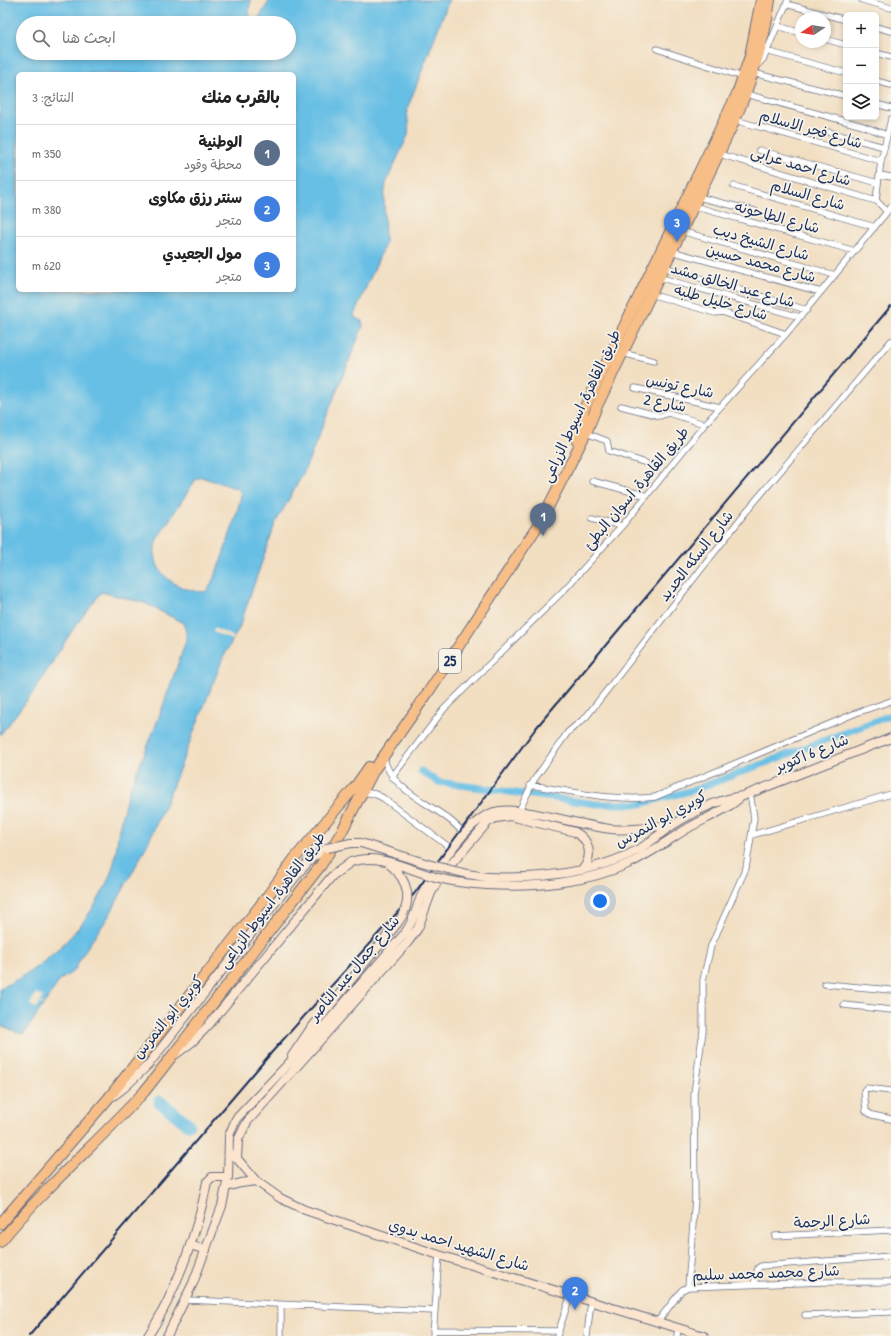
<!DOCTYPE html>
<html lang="ar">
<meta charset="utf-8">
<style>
body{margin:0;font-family:"Patrick Hand","Playpen Sans Arabic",sans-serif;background:#f6f6f6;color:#222;direction:rtl}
.controls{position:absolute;right:12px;top:12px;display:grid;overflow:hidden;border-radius:6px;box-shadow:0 2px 6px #0003}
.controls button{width:36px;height:36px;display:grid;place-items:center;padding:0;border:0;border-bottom:1px solid #e0e0e0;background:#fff;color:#222;font:20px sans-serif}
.compass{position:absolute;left:795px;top:12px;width:36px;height:36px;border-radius:50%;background:#fff;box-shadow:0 2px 6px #0003;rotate:258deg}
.you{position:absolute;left:600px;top:901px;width:14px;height:14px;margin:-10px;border:3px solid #fff;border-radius:50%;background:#1a73e8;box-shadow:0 0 0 6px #1a73e833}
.badge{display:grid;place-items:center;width:26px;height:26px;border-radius:50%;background:#b5179e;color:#fff;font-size:13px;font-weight:700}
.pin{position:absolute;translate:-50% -33px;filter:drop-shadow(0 1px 2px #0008)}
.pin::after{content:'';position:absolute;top:21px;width:14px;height:12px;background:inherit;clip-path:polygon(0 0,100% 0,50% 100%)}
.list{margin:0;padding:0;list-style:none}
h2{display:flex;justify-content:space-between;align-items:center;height:52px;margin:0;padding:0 16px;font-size:17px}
h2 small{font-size:13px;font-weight:400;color:#767676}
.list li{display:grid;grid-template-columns:26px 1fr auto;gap:12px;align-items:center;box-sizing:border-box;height:56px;padding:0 16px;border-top:1px solid #e0e0e0}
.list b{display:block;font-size:15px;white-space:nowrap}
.list p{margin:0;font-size:13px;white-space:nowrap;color:#767676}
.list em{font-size:13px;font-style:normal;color:#767676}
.icon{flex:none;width:22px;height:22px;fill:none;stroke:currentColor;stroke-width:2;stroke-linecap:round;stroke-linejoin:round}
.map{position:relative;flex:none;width:891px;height:1336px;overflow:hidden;direction:ltr}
.search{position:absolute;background:#fff;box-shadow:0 2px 6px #0003;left:16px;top:16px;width:280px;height:44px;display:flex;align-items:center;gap:10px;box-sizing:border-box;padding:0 14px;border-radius:22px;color:#767676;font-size:15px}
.panel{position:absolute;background:#fff;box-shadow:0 2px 6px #0003;left:16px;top:72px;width:280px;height:220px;border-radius:6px;direction:rtl}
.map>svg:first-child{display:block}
.water{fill:#68bfe5;stroke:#4277a2;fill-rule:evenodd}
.pier{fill:#f2dec1}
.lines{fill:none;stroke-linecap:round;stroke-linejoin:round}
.canal{stroke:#68bfe5;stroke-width:7}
.river{stroke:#68bfe5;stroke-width:13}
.street-casing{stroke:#666c81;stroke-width:7}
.secondary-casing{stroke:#666c81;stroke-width:10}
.highway-casing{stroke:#666c81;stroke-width:12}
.street{stroke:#fff;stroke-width:5.5}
.secondary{stroke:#fce5cf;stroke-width:8}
.highway{stroke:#f7be87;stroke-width:10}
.rail{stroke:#1b2f5e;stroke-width:2}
.secondary-bridge-casing{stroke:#666c81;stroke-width:10;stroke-linecap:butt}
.secondary-bridge{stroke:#fce5cf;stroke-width:8}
.labels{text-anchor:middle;stroke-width:3.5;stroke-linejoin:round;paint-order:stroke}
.shield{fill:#f7f3e8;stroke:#5d6a87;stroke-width:1}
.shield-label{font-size:14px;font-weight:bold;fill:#1b2f5e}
.street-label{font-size:15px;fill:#1b2f5e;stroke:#f7f3e8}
</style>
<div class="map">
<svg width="891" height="1336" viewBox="0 0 891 1336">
<rect width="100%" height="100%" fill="#f7f3e8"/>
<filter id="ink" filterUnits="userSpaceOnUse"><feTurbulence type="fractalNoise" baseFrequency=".025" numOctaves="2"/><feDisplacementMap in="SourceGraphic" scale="8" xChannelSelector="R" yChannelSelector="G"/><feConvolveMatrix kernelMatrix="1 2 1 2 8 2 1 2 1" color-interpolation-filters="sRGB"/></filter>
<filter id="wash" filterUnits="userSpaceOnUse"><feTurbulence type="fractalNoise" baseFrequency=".012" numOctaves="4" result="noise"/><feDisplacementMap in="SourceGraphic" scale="16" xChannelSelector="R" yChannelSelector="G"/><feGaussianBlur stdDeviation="0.9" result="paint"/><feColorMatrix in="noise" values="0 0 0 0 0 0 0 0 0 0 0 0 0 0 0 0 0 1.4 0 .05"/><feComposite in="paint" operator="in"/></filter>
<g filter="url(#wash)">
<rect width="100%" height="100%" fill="#f2dec1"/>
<path class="water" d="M 0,0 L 251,0 C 249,7 248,14 252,20 L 258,19 L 270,0 L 449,0 L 408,107 C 406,117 410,125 408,135 L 386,183 L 384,199 L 385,244 L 354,315 L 355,318 L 362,321 L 363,326 L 304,472 L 275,524 L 239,628 L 223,658 L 167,800 L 147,845 L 109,916 L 84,952 L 74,971 L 60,980 L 24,1034 L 19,1033 L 0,1025 L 0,988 C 50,967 102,913 115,859 C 117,849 117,838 119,829 C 122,814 126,799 131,785 C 137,770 144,755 150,740 C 163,708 174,674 186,641 L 186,631 L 183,623 L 145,603 L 101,592 L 71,632 L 35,690 L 0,735 ZM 23,23 L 289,23 L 289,53 L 23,53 ZM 18,74 L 294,74 L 294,290 L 18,290 ZM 201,477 L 239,489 L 241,495 C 240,507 214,587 206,591 C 201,593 195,591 191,590 C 167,585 148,564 157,539 L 196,479 Z"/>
<path class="pier" d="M 214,628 L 234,637 L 233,640 L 213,632 Z
M 36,993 L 43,997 L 40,1002 L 44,1004 L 43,1005 L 39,1003 L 36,1008 L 30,1005 Z"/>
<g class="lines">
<path class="canal" d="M 421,771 L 438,782 L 596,804 L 640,804 L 697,789 L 891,715"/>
<path class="river" d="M 160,1102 L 188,1124"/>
</g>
</g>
<g filter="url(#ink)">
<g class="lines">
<g class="street-casing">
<path id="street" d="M 862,0 L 891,8
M 786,4 L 846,20
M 778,26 L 801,33
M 876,27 L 891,31
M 825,39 L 846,45
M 657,49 L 743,77
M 766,51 L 846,73
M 876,53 L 891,57
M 757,66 L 764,58 L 788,0
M 753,73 L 846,96
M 876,81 L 891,85
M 746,94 L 863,126 L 887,135
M 876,104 L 891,108
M 735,120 L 881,161
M 828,132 L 884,147
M 759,150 L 878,183
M 719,154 L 876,201
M 880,175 L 891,177
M 734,186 L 875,227
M 698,197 L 755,211
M 693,206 L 855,251
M 887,212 L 876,200 L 881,161 L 891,119
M 681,231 L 835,275
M 671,251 L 821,292
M 663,267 L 807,310
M 658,277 L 800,317
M 650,294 L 715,313 L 722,312 L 786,334
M 622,353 L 654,361
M 635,388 L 720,407
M 621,406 L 660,416 L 668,413 L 705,424
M 586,433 L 607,441 L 609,451 L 646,463
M 592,481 L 647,496
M 592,518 L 622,526
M 384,757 C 390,794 443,806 464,834
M 392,777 L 444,709 L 565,589 L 622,526 L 705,424 L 786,334 L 891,207
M 530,785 C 570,791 614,802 655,797 L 856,713 L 891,701
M 363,792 L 375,794 L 383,798 L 453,850
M 519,811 L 534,780 L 568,732 L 586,717 L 745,513 L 891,341
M 752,835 L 891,794
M 825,984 L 891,990
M 844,1005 L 891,1010
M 891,1091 L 866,1088 L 864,1091 L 866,1111 L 872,1115 L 891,1119
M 775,1236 L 891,1230
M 754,1284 L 758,1268 L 761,1266 L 891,1256
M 688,1287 L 695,1198 L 694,1093 L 703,1031 L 703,980 L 711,946 L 746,868 L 754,818 L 750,793
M 186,1300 L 434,1311
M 281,1305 L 281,1336
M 805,1315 L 891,1312
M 658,1321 L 682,1290 L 688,1287 L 823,1282 L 891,1282
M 433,1330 L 559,1331
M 433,1336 L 439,1255
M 557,1336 L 571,1294
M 587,1336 L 591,1301
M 677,1336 L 678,1328"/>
</g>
<g class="secondary-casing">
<path id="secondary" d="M 487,877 C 539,879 595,874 641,848 C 652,841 662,832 673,825 C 693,812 719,799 743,796 L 891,738
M 487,885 C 534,888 587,883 630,863 C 651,853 670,839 690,827 C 708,817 727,810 742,796
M 176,1054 L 192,1042 L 207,1027 L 332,876 L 351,862
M 292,1056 L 309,1031 L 396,925
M 113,1096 L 125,1087 L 148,1065 L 300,871 L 312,858 L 327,848
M 234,1155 L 256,1181 L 280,1198 L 305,1210 L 439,1255 L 704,1336
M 237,1159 L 238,1140 L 247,1122 L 408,942 L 418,928 L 431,893 L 440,877 L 488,822 L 496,818 L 510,816 L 575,832 C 590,840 593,856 583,869
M 226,1187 L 241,1183 L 256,1181
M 190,1245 L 206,1250
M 148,1336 C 175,1295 198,1231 207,1182 L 212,1177 L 228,1177
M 167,1336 L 193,1283 L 222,1206 L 228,1177 L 229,1136 L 236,1119 L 325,1025 L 404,934 C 416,919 416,905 424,890 C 433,873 452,848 465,833 C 473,824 482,816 494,812 C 520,805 580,826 611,829 C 632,831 653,827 674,824"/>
</g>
<g class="highway-casing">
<path id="highway" d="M 577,441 L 584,409 L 737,94 L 750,56 L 761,0
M 0,1224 L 107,1100 L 266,898 L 295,858 L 355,787 L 369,767
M 0,1242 C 44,1188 97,1143 144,1092 L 321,865 L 341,833 L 374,770 L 429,691 L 541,521 L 586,433 L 597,406 L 735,120 C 751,82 765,42 770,0"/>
</g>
<use href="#street" class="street"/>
<use href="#secondary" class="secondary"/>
<use href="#highway" class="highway"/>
<path class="rail" d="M 29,1336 L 272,1052 L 414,894 L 536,728 L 891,306"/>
<g class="secondary-bridge-casing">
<path id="secondary-bridge" d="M 327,848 L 351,843 L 361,843 L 428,864 L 467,874 L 487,877
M 351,862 C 380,852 408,870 435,877 C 452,882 470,884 487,885
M 389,864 C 411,882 413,904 396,925"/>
</g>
<use href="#secondary-bridge" class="secondary-bridge"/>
</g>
</g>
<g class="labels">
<rect class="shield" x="439" y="649" width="22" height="24" rx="3"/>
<g class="shield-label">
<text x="450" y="666">25</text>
</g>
<g class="street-label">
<text transform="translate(811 129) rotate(16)" y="5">شارع فجر الاسلام</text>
<text transform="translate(801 166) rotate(17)" y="5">شارع احمد عرابى</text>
<text transform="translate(808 195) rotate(16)" y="5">شارع السلام</text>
<text transform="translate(777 217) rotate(15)" y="5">شارع الطاحونه</text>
<text transform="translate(761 242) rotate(16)" y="5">شارع الشيخ ديب</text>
<text transform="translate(761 263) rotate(15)" y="5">شارع محمد حسين</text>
<text transform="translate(733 285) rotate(16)" y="5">شارع عبد الخالق مشد</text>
<text transform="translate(721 302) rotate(16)" y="5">شارع خليل طلبه</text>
<text transform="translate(680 386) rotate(12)" y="5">شارع تونس</text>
<text transform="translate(665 403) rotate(10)" y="5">شارع 2</text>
<text transform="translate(581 406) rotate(-65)" y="5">طريق القاهرة, اسيوط الزراعى</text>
<text transform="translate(636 488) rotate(-50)" y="5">طريق القاهرة, اسوان البطئ</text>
<text transform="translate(696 556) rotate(-52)" y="5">شارع السكه الحديد</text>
<text transform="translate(812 753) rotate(-22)" y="5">شارع 6 اكتوبر</text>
<text transform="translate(661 819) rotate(-29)" y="5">كوبري ابو النمرس</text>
<text transform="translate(272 900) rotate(-53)" y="5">طريق القاهرة, اسيوط الزراعى</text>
<text transform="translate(354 968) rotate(-50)" y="5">شارع جمال عبد الناصر</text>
<text transform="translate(168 1017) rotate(-51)" y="5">كوبري ابو النمرس</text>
<text transform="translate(832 1221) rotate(-3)" y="5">شارع الرحمة</text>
<text transform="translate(459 1245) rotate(17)" y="5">شارع الشهيد احمد بدوي</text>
<text transform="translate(766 1273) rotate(-2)" y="5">شارع محمد محمد سليم</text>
</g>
</g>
</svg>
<div class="controls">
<button>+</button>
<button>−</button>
<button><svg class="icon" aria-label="layers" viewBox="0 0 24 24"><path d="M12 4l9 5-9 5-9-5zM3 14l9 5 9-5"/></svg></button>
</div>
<svg class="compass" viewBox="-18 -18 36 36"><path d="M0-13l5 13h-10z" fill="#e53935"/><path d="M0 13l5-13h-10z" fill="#767676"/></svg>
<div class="you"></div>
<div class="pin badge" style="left:543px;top:536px;background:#5c6f8a">1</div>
<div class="pin badge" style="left:575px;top:1310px;background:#3f7fe0">2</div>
<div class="pin badge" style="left:677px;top:242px;background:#3f7fe0">3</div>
<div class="search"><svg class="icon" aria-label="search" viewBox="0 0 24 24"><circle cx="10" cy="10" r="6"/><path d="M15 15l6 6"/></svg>ابحث هنا</div>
<section class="panel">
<h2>بالقرب منك<small>النتائج: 3</small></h2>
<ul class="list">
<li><span class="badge" style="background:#5c6f8a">1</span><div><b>الوطنية</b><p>محطة وقود</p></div><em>350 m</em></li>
<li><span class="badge" style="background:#3f7fe0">2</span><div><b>سنتر رزق مكاوى</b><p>متجر</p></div><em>380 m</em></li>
<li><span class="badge" style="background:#3f7fe0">3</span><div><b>مول الجعيدي</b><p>متجر</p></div><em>620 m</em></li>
</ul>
</section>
</div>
